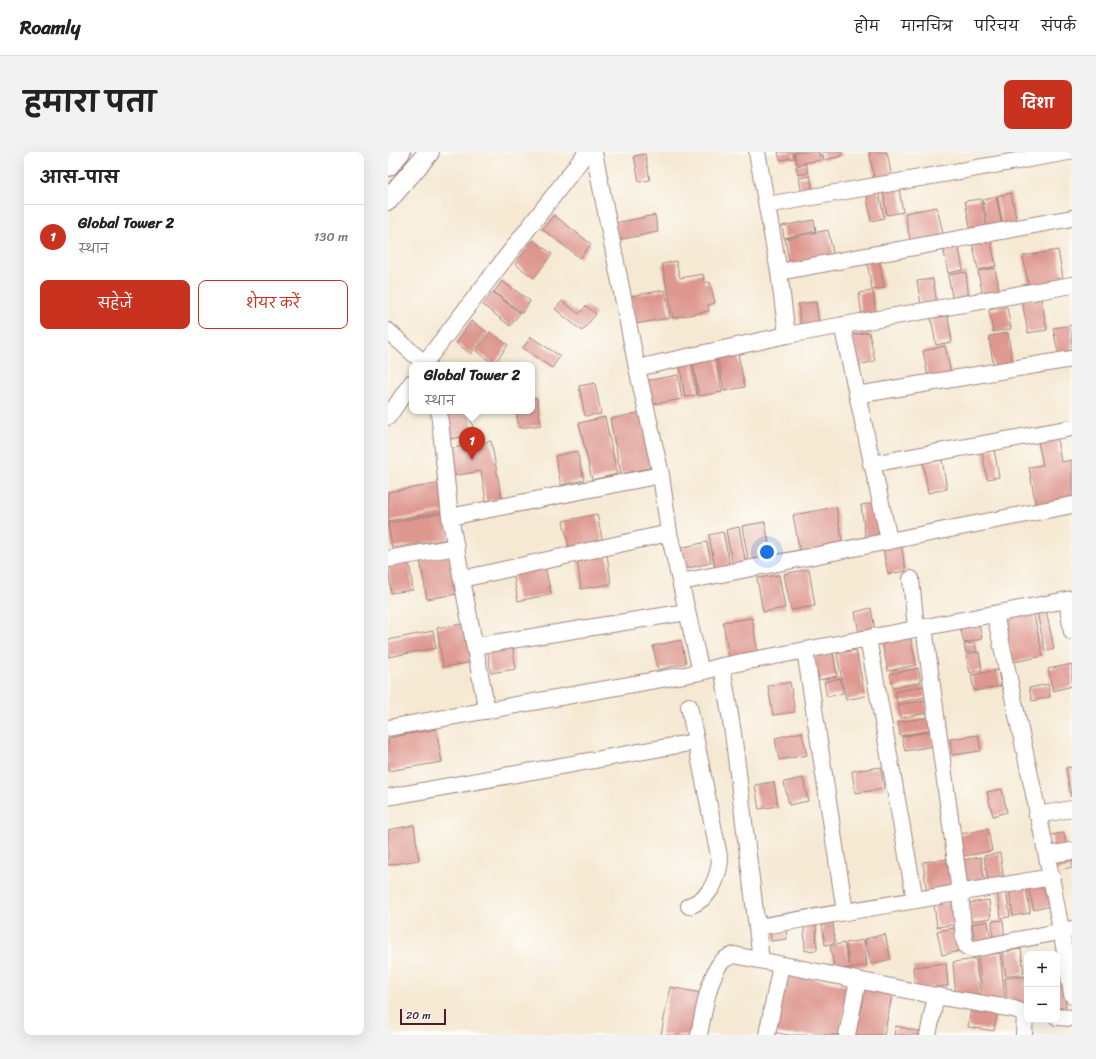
<!DOCTYPE html>
<html lang="hi">
<meta charset="utf-8">
<style>
body{margin:0;font-family:Sriracha,"Playpen Sans Deva",sans-serif;background:#f2f2f2;color:#222}
.controls{position:absolute;right:12px;bottom:12px;display:grid;overflow:hidden;border-radius:8px;box-shadow:0 4px 16px #0002}
.controls button{width:36px;height:36px;display:grid;place-items:center;padding:0;border:0;border-bottom:1px solid #e0e0e0;background:#fff;color:#222;font:20px sans-serif}
.scale{position:absolute;left:12px;bottom:10px;width:46px;box-sizing:border-box;padding-left:4px;border:2px solid #4a1f2b;border-top:0;font-size:11px;line-height:14px;white-space:nowrap;color:#4a1f2b;-webkit-text-stroke:3px #fdfcf7;paint-order:stroke}
.you{position:absolute;left:379px;top:400px;width:14px;height:14px;margin:-10px;border:3px solid #fff;border-radius:50%;background:#1a73e8;box-shadow:0 0 0 6px #1a73e833}
.badge{display:grid;place-items:center;width:26px;height:26px;border-radius:50%;background:#c8321e;color:#fff;font-size:13px;font-weight:700}
.pin{position:absolute;translate:-50% -33px;filter:drop-shadow(0 1px 2px #0008)}
.pin::after{content:'';position:absolute;top:21px;width:14px;height:12px;background:inherit;clip-path:polygon(0 0,100% 0,50% 100%)}
.popup{position:absolute;left:21px;top:210px;width:126px;height:52px;box-sizing:border-box;display:grid;place-content:center;border-radius:8px;background:#fff;filter:drop-shadow(0 1px 3px #0005);font-size:13px;white-space:nowrap;color:#767676}
.popup b{font-size:15px;color:#222}
.popup::after{content:'';position:absolute;left:50%;top:100%;margin-left:-8px;border:8px solid transparent;border-top-color:#fff}
.list{margin:0;padding:0;list-style:none}
h2{display:flex;justify-content:space-between;align-items:center;height:52px;margin:0;padding:0 16px;font-size:17px}
h2 small{font-size:13px;font-weight:400;color:#767676}
.list li{display:grid;grid-template-columns:26px 1fr auto;gap:12px;align-items:center;box-sizing:border-box;height:64px;padding:0 16px;border-top:1px solid #e0e0e0}
.list b{display:block;font-size:15px;white-space:nowrap}
.list p{margin:0;font-size:13px;white-space:nowrap;color:#767676}
.list em{font-size:13px;font-style:normal;color:#767676}
.actions{display:flex;gap:8px;padding:12px 16px}
.actions a{flex:1;padding:9px 0;border:1px solid #c8321e;border-radius:8px;text-align:center;font-size:14px;color:#c8321e}
.actions .main{background:#c8321e;color:#fff}
.map{position:relative;flex:none;width:684px;height:883px;overflow:hidden;border-radius:8px}
header{display:flex;align-items:center;gap:24px;box-sizing:border-box;height:56px;padding:0 20px;background:#fff;border-bottom:1px solid #e0e0e0}
header strong{font-size:19px}
nav{display:flex;gap:22px;margin-inline-start:auto;font-size:14px}
.intro{display:flex;align-items:center;justify-content:space-between;box-sizing:border-box;height:96px;padding:0 24px}
h1{margin:0;font-size:28px}
.button{padding:10px 18px;border-radius:8px;background:#c8321e;color:#fff;font-size:14px;font-weight:700}
main{display:flex;gap:24px;padding:0 24px}
aside{flex:1;background:#fff;border-radius:8px;box-shadow:0 4px 16px #0002}
.map>svg:first-child{display:block}
.building{fill:#de978f}
.lines{fill:none;stroke-linecap:round;stroke-linejoin:round}
.minor-casing{stroke:#a0847f;stroke-width:18}
.major-casing{stroke:#a0847f;stroke-width:22}
.minor{stroke:#fff;stroke-width:16}
.major{stroke:#fff;stroke-width:20}
</style>
<header>
<strong>Roamly</strong>
<nav><a>होम</a><a>मानचित्र</a><a>परिचय</a><a>संपर्क</a></nav>
</header>
<div class="intro"><h1>हमारा पता</h1><a class="button">दिशा</a></div>
<main>
<aside>
<h2>आस-पास<small></small></h2>
<ul class="list">
<li><span class="badge">1</span><div><b>Global Tower 2</b><p>स्थान</p></div><em>130 m</em></li>
</ul>
<div class="actions"><a class="main">सहेजें</a><a>शेयर करें</a></div>
</aside>
<div class="map">
<svg width="684" height="883" viewBox="0 0 684 883">
<rect width="100%" height="100%" fill="#fdfcf7"/>
<filter id="ink" filterUnits="userSpaceOnUse"><feTurbulence type="fractalNoise" baseFrequency=".025" numOctaves="2"/><feDisplacementMap in="SourceGraphic" scale="8" xChannelSelector="R" yChannelSelector="G"/><feConvolveMatrix kernelMatrix="1 2 1 2 8 2 1 2 1" color-interpolation-filters="sRGB"/></filter>
<filter id="wash" filterUnits="userSpaceOnUse"><feTurbulence type="fractalNoise" baseFrequency=".012" numOctaves="4" result="noise"/><feDisplacementMap in="SourceGraphic" scale="16" xChannelSelector="R" yChannelSelector="G"/><feGaussianBlur stdDeviation="0.9" result="paint"/><feColorMatrix in="noise" values="0 0 0 0 0 0 0 0 0 0 0 0 0 0 0 0 0 1.4 0 .05"/><feComposite in="paint" operator="in"/></filter>
<g filter="url(#wash)">
<rect width="100%" height="100%" fill="#f5e9d3"/>
<g id="blocks">
<path class="building" d="M 390,0 L 405,0 L 406,6 L 392,8 Z
M 406,0 L 431,0 L 433,8 L 409,12 Z
M 434,0 L 453,0 L 454,4 L 436,8 Z
M 481,0 L 499,0 L 504,26 L 487,30 Z
M 257,2 L 262,28 L 251,30 L 246,4 Z
M 418,12 L 420,21 L 410,23 L 408,14 Z
M 422,24 L 425,40 L 414,42 L 411,26 Z
M 510,31 L 515,60 L 499,63 L 494,34 Z
M 490,35 L 496,66 L 483,69 L 478,38 Z
M 623,41 L 629,71 L 615,74 L 609,44 Z
M 608,45 L 614,74 L 600,76 L 595,48 Z
M 593,47 L 599,77 L 583,80 L 577,49 Z
M 549,55 L 556,86 L 523,93 L 517,61 Z
M 166,63 L 203,92 L 192,106 L 154,77 Z
M 267,63 L 270,80 L 230,88 L 227,71 Z
M 426,68 L 428,79 L 396,86 L 394,74 Z
M 440,78 L 446,105 L 402,114 L 397,87 Z
M 602,85 L 608,114 L 590,118 L 584,88 Z
M 145,88 L 164,102 L 146,126 L 127,112 Z
M 570,91 L 575,118 L 560,121 L 555,94 Z
M 670,98 L 676,132 L 641,138 L 635,104 Z
M 491,107 L 496,136 L 484,138 L 479,109 Z
M 288,109 L 292,126 L 315,122 L 316,131 L 322,130 L 327,151 L 320,153 L 321,159 L 285,166 L 274,112 Z
M 607,116 L 612,142 L 595,145 L 590,119 Z
M 578,120 L 581,148 L 565,150 L 560,123 Z
M 545,127 L 549,153 L 533,152 L 529,129 Z
M 114,129 L 142,149 L 134,161 L 106,140 Z
M 277,138 L 282,166 L 247,172 L 242,144 Z
M 485,139 L 488,162 L 474,166 L 471,141 Z
M 105,140 L 132,161 L 122,174 L 95,153 Z
M 653,146 L 659,178 L 640,181 L 634,149 Z
M 174,149 L 191,162 L 198,154 L 208,162 L 194,179 L 167,157 Z
M 428,150 L 431,174 L 413,176 L 410,152 Z
M 619,155 L 623,177 L 605,180 L 601,158 Z
M 560,164 L 564,190 L 548,193 L 543,166 Z
M 83,169 L 99,180 L 83,202 L 68,191 Z
M 684,173 L 684,204 L 671,206 L 665,176 Z
M 102,180 L 120,193 L 106,212 L 88,199 Z
M 481,180 L 487,209 L 471,213 L 464,183 Z
M 620,181 L 625,215 L 606,218 L 601,184 Z
M 143,185 L 172,204 L 164,216 L 135,196 Z
M 557,194 L 564,226 L 541,230 L 535,199 Z
M 349,197 L 357,235 L 336,239 L 329,201 Z
M 328,206 L 334,240 L 311,244 L 305,210 Z
M 303,208 L 309,243 L 297,245 L 291,210 Z
M 290,223 L 294,247 L 261,253 L 257,229 Z
M 207,231 L 213,262 L 197,264 L 191,234 Z
M 149,246 L 153,273 L 131,276 L 128,259 L 144,259 L 144,247 Z
M 65,259 L 82,259 L 86,283 L 62,287 L 57,260 Z
M 254,260 L 265,315 L 233,322 L 222,267 Z
M 217,265 L 229,322 L 204,328 L 191,271 Z
M 668,282 L 673,310 L 684,308 L 684,349 L 648,355 L 641,315 L 655,313 L 649,285 Z
M 103,289 L 114,347 L 98,349 L 93,319 L 64,324 L 60,297 Z
M 606,297 L 611,325 L 599,327 L 594,299 Z
M 189,299 L 196,328 L 173,333 L 167,304 Z
M 554,308 L 559,337 L 540,341 L 535,311 Z
M 54,331 L 59,359 L 0,369 L 0,340 Z
M 487,351 L 492,387 L 478,389 L 473,353 Z
M 448,355 L 455,393 L 412,400 L 405,363 Z
M 57,361 L 61,387 L 4,396 L 0,371 Z
M 209,362 L 215,392 L 182,400 L 175,369 Z
M 377,370 L 384,408 L 361,412 L 354,374 Z
M 351,375 L 358,412 L 345,415 L 338,378 Z
M 335,380 L 342,414 L 327,417 L 321,383 Z
M 319,390 L 323,411 L 291,418 L 287,397 Z
M 513,393 L 518,419 L 500,422 L 495,396 Z
M 62,402 L 69,442 L 39,447 L 32,407 Z
M 219,402 L 223,432 L 193,437 L 189,407 Z
M 21,408 L 25,438 L 3,441 L 0,411 Z
M 157,414 L 163,442 L 130,449 L 125,421 Z
M 421,417 L 427,454 L 403,458 L 396,422 Z
M 391,423 L 397,456 L 375,460 L 369,426 Z
M 483,456 L 487,478 L 471,481 L 467,460 Z
M 658,458 L 666,497 L 657,499 L 649,460 Z
M 645,459 L 655,504 L 626,510 L 615,466 Z
M 364,466 L 370,502 L 341,507 L 335,470 Z
M 80,471 L 86,510 L 55,515 L 49,476 Z
M 591,471 L 594,487 L 576,491 L 572,475 Z
M 45,479 L 48,496 L 0,505 L 0,488 Z
M 522,483 L 528,513 L 500,519 L 494,489 Z
M 293,488 L 298,511 L 270,518 L 265,494 Z
M 124,491 L 128,517 L 103,521 L 99,495 Z
M 587,491 L 589,499 L 578,501 L 576,492 Z
M 468,498 L 477,544 L 458,548 L 449,502 Z
M 591,500 L 594,518 L 582,521 L 578,503 Z
M 445,501 L 449,524 L 431,528 L 426,505 Z
M 684,512 L 684,534 L 665,539 L 660,517 Z
M 530,516 L 533,530 L 505,536 L 502,522 Z
M 610,518 L 613,534 L 586,539 L 583,523 Z
M 452,526 L 455,541 L 439,545 L 436,530 Z
M 402,530 L 407,560 L 385,563 L 380,534 Z
M 660,532 L 662,545 L 644,549 L 641,536 Z
M 535,534 L 537,545 L 509,551 L 507,540 Z
M 537,548 L 540,561 L 513,566 L 510,553 Z
M 543,565 L 545,578 L 512,584 L 510,570 Z
M 48,577 L 54,610 L 0,619 L 0,586 Z
M 544,579 L 546,594 L 517,599 L 514,585 Z
M 414,580 L 419,603 L 391,608 L 387,586 Z
M 590,583 L 593,599 L 564,603 L 562,587 Z
M 493,615 L 496,637 L 467,641 L 464,619 Z
M 684,615 L 684,645 L 683,645 L 678,616 Z
M 415,626 L 420,649 L 401,653 L 396,630 Z
M 386,630 L 390,654 L 371,657 L 367,633 Z
M 614,637 L 619,660 L 605,664 L 599,640 Z
M 26,673 L 31,708 L 0,713 L 0,678 Z
M 600,677 L 604,699 L 571,705 L 567,683 Z
M 676,681 L 678,693 L 665,695 L 663,683 Z
M 612,701 L 616,728 L 600,730 L 596,704 Z
M 593,705 L 597,732 L 578,735 L 574,708 Z
M 684,706 L 684,715 L 666,719 L 665,710 Z
M 560,707 L 564,738 L 539,742 L 535,710 Z
M 661,727 L 667,753 L 646,758 L 639,732 Z
M 638,735 L 642,761 L 625,764 L 621,737 Z
M 618,738 L 622,765 L 613,766 L 609,739 Z
M 601,748 L 603,766 L 583,769 L 581,751 Z
M 567,750 L 571,772 L 549,775 L 546,753 Z
M 615,768 L 617,788 L 605,789 L 604,769 Z
M 600,769 L 603,789 L 587,792 L 584,772 Z
M 445,771 L 447,791 L 437,793 L 434,773 Z
M 428,772 L 429,798 L 417,799 L 416,773 Z
M 398,775 L 399,787 L 383,789 L 382,776 Z
M 572,775 L 576,798 L 554,803 L 549,779 Z
M 497,782 L 503,807 L 483,812 L 477,787 Z
M 476,788 L 479,813 L 447,818 L 442,794 L 456,791 L 461,813 L 458,791 Z
M 633,797 L 636,821 L 618,824 L 614,800 Z
M 612,801 L 617,848 L 595,850 L 590,804 Z
M 588,807 L 592,844 L 568,847 L 565,810 Z
M 558,811 L 560,834 L 527,837 L 525,815 Z
M 397,821 L 461,834 L 451,883 L 401,883 L 385,880 Z
M 637,824 L 639,853 L 620,855 L 617,826 Z
M 669,827 L 675,827 L 678,856 L 669,856 Z
M 475,833 L 505,839 L 496,883 L 464,883 Z
M 282,835 L 313,841 L 304,883 L 273,883 Z
M 583,855 L 609,859 L 606,879 L 580,875 Z
M 508,874 L 538,881 L 538,883 L 506,883 Z"/>
</g>
</g>
<g filter="url(#ink)">
<use href="#blocks" fill-opacity="0" stroke="#a0847f" stroke-width="1"/>
<g class="lines">
<g class="minor-casing">
<path id="minor" d="M 206,0 L 249,216 L 273,323 L 281,381 L 313,520
M 369,0 L 391,120 L 399,183
M 379,53 L 680,0
M 391,120 L 684,66
M 454,173 L 501,388
M 0,179 L 38,213
M 35,213 L 199,0
M 249,216 L 399,183 L 684,133
M 469,243 L 684,207
M 51,259 L 62,365 L 99,559
M 0,265 L 24,230
M 483,312 L 684,276
M 62,365 L 273,323
M 0,407 L 68,395
M 74,427 L 281,381
M 523,427 L 528,476
M 293,430 L 684,353
M 679,448 L 684,480
M 607,462 C 634,589 664,715 684,843
M 536,475 L 572,740 L 576,788 L 579,795 L 586,797 L 684,777
M 480,486 L 527,748
M 87,494 L 299,460
M 417,498 L 457,760
M 334,514 L 345,581 L 373,808
M 301,554 L 332,709 C 329,730 322,746 301,754
M 0,576 L 313,520 L 334,514 L 684,447
M 0,645 L 307,590
M 649,663 L 684,657
M 660,703 L 684,699
M 369,775 L 664,725
M 669,865 L 684,866
M 311,883 C 315,863 320,830 331,813 C 335,807 340,805 346,803 L 548,844 L 626,857 L 639,862
M 379,883 L 393,813
M 459,883 L 470,828
M 540,883 L 548,844
M 636,883 L 637,862"/>
</g>
<g class="major-casing">
<path id="major" d="M 0,14 L 12,0
M 0,48 L 41,0"/>
</g>
<use href="#minor" class="minor"/>
<use href="#major" class="major"/>
</g>
</g>
</svg>
<div class="controls">
<button>+</button>
<button>−</button>
</div>
<div class="scale">20 m</div>
<div class="you"></div>
<div class="pin badge" style="left:84px;top:308px">1</div>
<div class="popup"><b>Global Tower 2</b>स्थान</div>
</div>
</main>
